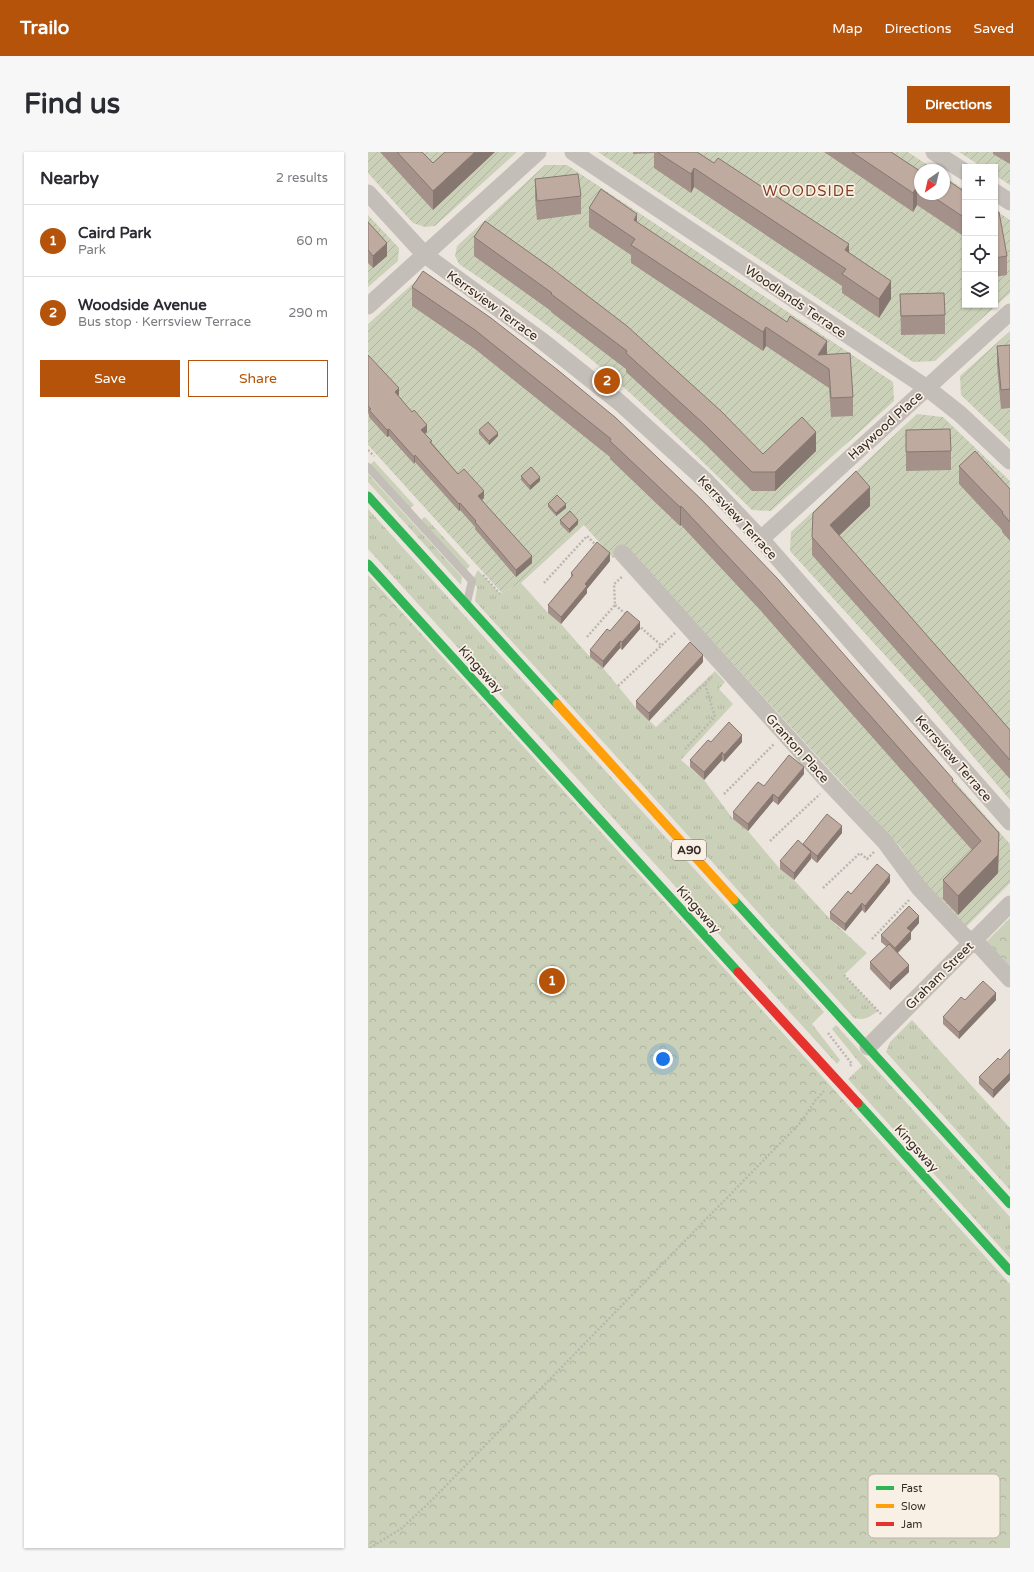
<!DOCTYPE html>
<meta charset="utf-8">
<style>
body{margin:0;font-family:"Varela Round",sans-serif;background:#f7f7f7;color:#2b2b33}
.controls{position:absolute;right:12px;top:12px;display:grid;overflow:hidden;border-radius:0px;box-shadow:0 1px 3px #0004}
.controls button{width:36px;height:36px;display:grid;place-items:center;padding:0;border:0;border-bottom:1px solid #e1e1e2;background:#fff;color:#2b2b33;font:20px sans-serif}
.compass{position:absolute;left:546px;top:12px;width:36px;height:36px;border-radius:50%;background:#fff;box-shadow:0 1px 3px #0004;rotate:214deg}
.you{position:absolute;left:295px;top:907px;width:14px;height:14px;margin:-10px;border:3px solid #fff;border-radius:50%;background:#1a73e8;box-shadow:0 0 0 6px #1a73e833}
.badge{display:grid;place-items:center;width:26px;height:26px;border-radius:50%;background:#b45309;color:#fff;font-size:13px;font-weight:700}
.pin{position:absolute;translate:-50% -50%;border:2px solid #fff;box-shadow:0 1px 4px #0006}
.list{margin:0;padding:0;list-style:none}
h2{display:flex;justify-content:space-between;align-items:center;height:52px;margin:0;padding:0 16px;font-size:17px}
h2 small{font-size:13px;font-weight:400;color:#7c7c81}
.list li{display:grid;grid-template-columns:26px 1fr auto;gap:12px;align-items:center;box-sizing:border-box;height:72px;padding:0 16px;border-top:1px solid #e1e1e2}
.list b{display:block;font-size:15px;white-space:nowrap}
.list p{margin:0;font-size:13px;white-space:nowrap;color:#7c7c81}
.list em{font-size:13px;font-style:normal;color:#7c7c81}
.actions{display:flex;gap:8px;padding:12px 16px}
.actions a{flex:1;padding:9px 0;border:1px solid #b45309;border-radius:0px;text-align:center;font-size:14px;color:#b45309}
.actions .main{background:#b45309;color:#fff}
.icon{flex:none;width:22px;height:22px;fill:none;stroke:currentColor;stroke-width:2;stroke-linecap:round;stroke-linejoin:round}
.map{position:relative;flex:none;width:642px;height:1396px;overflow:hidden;border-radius:0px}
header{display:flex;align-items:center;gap:24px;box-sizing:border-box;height:56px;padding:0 20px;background:#b45309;color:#fff}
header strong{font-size:19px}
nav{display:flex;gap:22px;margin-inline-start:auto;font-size:14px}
.intro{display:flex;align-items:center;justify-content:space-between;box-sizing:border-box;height:96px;padding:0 24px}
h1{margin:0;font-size:28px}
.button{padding:10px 18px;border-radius:0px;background:#b45309;color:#fff;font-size:14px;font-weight:700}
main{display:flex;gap:24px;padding:0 24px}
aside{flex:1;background:#fff;border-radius:0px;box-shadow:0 1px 3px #0004}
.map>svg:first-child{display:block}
.grass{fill:url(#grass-tufts)}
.forest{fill:url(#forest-crowns)}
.garden{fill:url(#garden-furrows)}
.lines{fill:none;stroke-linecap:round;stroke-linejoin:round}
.path{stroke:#bdb6b0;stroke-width:2.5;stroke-dasharray:2 2;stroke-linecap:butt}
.lane{stroke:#c4beb8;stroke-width:8}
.street{stroke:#c4beb8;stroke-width:17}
.fast{stroke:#30b455;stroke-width:9}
.slow{stroke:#ff9f0a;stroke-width:9}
.jam{stroke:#e5322d;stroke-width:9}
.wall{fill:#a4928a}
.shaded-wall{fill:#867770}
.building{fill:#bfaaa0;stroke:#867770}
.labels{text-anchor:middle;stroke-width:3.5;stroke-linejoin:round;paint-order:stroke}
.shield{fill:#f9f0e5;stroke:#70665f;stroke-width:1}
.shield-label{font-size:12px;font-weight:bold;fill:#352b26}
.street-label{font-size:13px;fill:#352b26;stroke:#f9f0e5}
.quarter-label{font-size:15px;letter-spacing:1px;fill:#843b1f;stroke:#f9f0e5}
.key{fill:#f9f0e5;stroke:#beb5ac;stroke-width:1}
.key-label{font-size:11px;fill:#352b26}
</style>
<header>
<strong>Trailo</strong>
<nav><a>Map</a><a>Directions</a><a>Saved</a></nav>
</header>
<div class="intro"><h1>Find us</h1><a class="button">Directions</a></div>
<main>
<aside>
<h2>Nearby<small>2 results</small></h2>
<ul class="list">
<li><span class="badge">1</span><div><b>Caird Park</b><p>Park</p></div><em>60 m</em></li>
<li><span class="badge">2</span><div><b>Woodside Avenue</b><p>Bus stop · Kerrsview Terrace</p></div><em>290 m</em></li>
</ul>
<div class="actions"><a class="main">Save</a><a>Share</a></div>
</aside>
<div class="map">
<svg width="642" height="1396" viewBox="0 0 642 1396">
<defs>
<pattern id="grass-tufts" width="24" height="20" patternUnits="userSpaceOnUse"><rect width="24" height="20" fill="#cbd1b8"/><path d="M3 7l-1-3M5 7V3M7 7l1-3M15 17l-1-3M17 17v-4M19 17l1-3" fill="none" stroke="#afb49e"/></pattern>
<pattern id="forest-crowns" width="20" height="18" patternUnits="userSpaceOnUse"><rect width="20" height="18" fill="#cbd1b8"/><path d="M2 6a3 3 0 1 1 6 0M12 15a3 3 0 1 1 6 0" fill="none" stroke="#afb49e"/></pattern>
<pattern id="garden-furrows" width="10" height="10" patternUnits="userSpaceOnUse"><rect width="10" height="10" fill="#cbd1b8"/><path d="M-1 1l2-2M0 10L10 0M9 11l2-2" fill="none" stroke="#afb49e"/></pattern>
</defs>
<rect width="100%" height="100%" fill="#ebe5de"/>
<path class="grass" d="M 6,309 L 46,353 L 42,356 L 2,313 Z
M 0,322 L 94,425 L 93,433 L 0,330 Z
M 0,357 L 456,860 L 444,872 L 472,908 L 469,912 L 0,397 Z
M 57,365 L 102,414 L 98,418 L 53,368 Z
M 110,418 L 132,442 L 153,431 L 180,461 L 193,472 L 222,505 L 235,516 L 268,556 L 288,575 L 347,519 L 357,530 L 351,537 L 365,552 L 313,608 L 336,628 L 365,667 L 380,679 L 412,717 L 426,728 L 462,767 L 499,801 L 476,823 L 510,859 C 501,865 497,869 486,866 L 107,449 L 109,435 L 104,429 Z
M 544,868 L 642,976 L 642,1038 L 518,900 L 522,890 Z
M 468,873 L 642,1065 L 642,1106 L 480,927 L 494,914 L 464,877 Z"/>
<path class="forest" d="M 0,423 L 642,1132 L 642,1396 L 0,1396 Z
M 642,766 L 642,815 L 619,789 Z"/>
<path class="garden" d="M 0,0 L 149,0 L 67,74 L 57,75 L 45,71 L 0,21 Z
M 230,0 L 540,0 L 567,18 L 552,18 L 552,42 L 576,42 L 576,24 L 597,38 L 597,153 L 627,153 L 627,58 L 642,68 L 642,141 L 567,209 L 545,210 Z
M 591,0 L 642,0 L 642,33 L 627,23 L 627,15 L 614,15 Z
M 177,13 L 199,13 L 525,230 L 526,249 L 403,359 L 384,358 C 338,313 292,267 243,224 C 195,183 143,147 91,112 L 87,104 L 89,94 Z
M 0,63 L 31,96 L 30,109 L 0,135 Z
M 50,127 L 195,223 L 262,279 L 340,354 L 414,433 L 642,692 L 642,731 L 597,776 L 561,739 L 533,696 L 258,394 L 245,406 L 216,373 L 153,431 L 134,441 L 0,293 L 0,172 Z
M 642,179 L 642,290 L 593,243 L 592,224 Z
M 549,262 L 575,265 L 642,329 L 642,648 L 554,544 L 422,399 L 423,380 Z"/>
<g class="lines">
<path class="path" d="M 0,298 L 6,304
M 115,423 L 132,442
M 176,431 L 219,384 L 230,395
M 247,453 L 259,463
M 270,473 L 294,494
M 219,485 L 247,453 L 246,432 L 255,424
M 250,534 L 307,481
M 297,570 L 344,525
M 317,597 L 347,565 L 337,532
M 356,642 L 406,592
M 402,689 L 452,642
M 455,736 L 492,701 L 499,707 L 506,700
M 504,787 L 541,748
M 476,823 L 513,862
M 460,881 L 484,912 L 481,915
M 2,1396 L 34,1376 L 62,1350 L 433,970 L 447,949 L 456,939"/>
<path class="lane" d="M 0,315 L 104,429 L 99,450"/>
<path class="street" d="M 205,0 L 559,236 L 592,262 L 642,309
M 566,0 L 597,20
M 627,40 L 642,50
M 0,41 L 57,103 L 173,188 L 251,250 L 338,329 L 393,387 L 642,670
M 0,154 L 170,0
M 393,387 L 642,160
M 254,401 L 463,633 L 517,690 L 551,736 L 596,784 L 613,795 L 642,827
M 500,895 L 642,752"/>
<path class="fast" d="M 0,344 L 189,552
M 0,412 L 370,820
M 366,748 L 642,1052
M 490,951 L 642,1119"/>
<path class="slow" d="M 189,552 L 366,748"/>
<path class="jam" d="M 370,820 L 490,951"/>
</g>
<path class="wall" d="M 12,0 L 54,0 L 65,11 L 77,0 L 65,58 Z
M 265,0 L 329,0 L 481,100 L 523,147 L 511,166 L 474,141 L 474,134 L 326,35 L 323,41 L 286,16 L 286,1 L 265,2 Z
M 456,0 L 523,0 L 552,19 L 552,42 L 576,42 L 597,40 L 597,85 L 549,53 L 545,60 Z
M 625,0 L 642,0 L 642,12 L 625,2 Z
M 167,27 L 213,44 L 213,62 L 169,68 L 167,46 Z
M 221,56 L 269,70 L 459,202 L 485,245 L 485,264 L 463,265 L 461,236 L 398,194 L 395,199 L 263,111 L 263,103 L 221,75 Z
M 627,61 L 639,104 L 639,123 L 627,125 Z
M 117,69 L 395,302 L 448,299 L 407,339 L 384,339 L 336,291 L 258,220 L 258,217 L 183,160 L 183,159 L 106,104 L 106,85 Z
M 0,70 L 19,104 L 5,116 L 0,111 Z
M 44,135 L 191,219 L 585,630 L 631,700 L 630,721 L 590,763 L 575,747 L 575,728 L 604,698 L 393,459 L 313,373 L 312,374 L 242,307 L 242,305 L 107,197 L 44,154 Z
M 532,142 L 577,163 L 577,182 L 533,183 Z
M 642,193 L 642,256 L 633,257 L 629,213 L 629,194 Z
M 0,203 L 31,243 L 30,244 L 59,280 L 57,281 L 64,291 L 90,322 L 116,346 L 114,348 L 164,411 L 148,425 L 107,377 L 107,375 L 92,358 L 91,359 L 47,310 L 46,312 L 21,284 L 19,285 L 1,265 L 1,263 L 0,261 Z
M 111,278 L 130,284 L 121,293 L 111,282 Z
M 538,278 L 583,299 L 583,318 L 538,319 Z
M 591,314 L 642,337 L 642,389 L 634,380 L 634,378 L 591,332 Z
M 153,324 L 172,329 L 162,338 L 153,328 Z
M 180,352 L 198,356 L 188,364 L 180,355 Z
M 502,354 L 471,384 L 642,578 L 642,627 L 444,403 L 444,385 Z
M 192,368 L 210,372 L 201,381 L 192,372 Z
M 242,409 L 219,437 L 219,441 L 193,472 L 180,461 L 180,453 L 203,425 L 203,421 Z
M 272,477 L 254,498 L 252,496 L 235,516 L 222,505 L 222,498 L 242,479 Z
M 335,510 L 281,569 L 268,556 L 268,549 Z
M 343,590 L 374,590 L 356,610 L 354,608 L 336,628 L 322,615 L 322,608 Z
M 436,622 L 410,653 L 405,649 L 380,679 L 365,667 L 365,660 L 396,634 Z
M 474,681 L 449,711 L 443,706 L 426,728 L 412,717 L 412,709 L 435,692 Z
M 522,730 L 497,761 L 494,758 L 477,779 L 462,767 L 462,760 L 483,742 Z
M 551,771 L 543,780 L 543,787 L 530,801 L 541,820 L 522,838 L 502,817 L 502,810 L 519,795 L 513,790 L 513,783 Z
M 597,848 L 628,848 L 591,887 L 575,872 L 575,865 Z
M 642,897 L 642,928 L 625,946 L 611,932 L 611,925 L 632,908 Z"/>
<path class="shaded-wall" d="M 107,0 L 127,0 L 65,58 L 65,39 Z
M 326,16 L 326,35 L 323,41 L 323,22 Z
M 549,34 L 549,53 L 545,60 L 545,41 Z
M 269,62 L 269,81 L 266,87 L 266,68 Z
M 19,91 L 19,104 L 5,116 L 5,104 Z
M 481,92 L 481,111 L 477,98 Z
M 523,129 L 523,147 L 511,166 L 511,147 Z
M 398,175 L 398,194 L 395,199 L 395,180 Z
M 459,189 L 459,208 L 450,203 Z
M 31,236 L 31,243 L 27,247 L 27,240 Z
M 59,273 L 59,280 L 53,285 L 53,278 Z
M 21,277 L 21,284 L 19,285 L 19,278 Z
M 448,280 L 448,299 L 407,339 L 407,320 Z
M 130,281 L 130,284 L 121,293 L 121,289 Z
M 47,303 L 47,310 L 46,312 L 46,305 Z
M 172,325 L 172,329 L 162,338 L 162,334 Z
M 502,335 L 502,354 L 462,392 L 462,373 Z
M 116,339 L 116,346 L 110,351 L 110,344 Z
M 92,351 L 92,358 L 91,359 L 91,352 Z
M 198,352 L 198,356 L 188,364 L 188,361 Z
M 313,354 L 313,373 L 312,374 L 312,355 Z
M 210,368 L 210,372 L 201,381 L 201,377 Z
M 242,401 L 242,409 L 219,437 L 219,441 L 193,472 L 193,465 L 217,432 Z
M 164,404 L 164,411 L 148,425 L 148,418 Z
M 272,470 L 272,477 L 254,498 L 254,490 Z
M 252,489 L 252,496 L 235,516 L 235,509 Z
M 335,503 L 335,510 L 281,569 L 281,561 Z
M 374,583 L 374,590 L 356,610 L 356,603 Z
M 354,600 L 354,608 L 336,628 L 336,620 Z
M 436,615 L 436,622 L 410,653 L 410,646 Z
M 405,642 L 405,649 L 380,679 L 380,672 Z
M 474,674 L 474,681 L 449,711 L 449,704 Z
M 631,681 L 630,721 L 590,763 L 590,744 Z
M 443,700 L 443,707 L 426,728 L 426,721 Z
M 522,723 L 522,730 L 497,761 L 497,754 Z
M 494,751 L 494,758 L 477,779 L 477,772 Z
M 551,764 L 551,771 L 543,780 L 543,787 L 527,803 L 527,796 L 539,776 Z
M 541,813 L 541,820 L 522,838 L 522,831 Z
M 628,841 L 628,848 L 591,887 L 591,880 Z
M 642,921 L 642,928 L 625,946 L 625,938 Z"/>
<path class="building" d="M 29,0 L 54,0 L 65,11 L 77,0 L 107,0 L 65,39 Z
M 289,0 L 329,0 L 346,11 L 350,6 L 481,92 L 477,98 L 523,129 L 511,147 L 474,122 L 478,117 L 326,16 L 323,22 Z
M 484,0 L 523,0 L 552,19 L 552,36 L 549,34 L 545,41 Z
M 210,22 L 213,44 L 169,49 L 167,27 Z
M 576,26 L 597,40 L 597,66 L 561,42 L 576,42 Z
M 233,37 L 269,62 L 266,68 L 419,170 L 422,164 L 459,189 L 450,203 L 482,201 L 485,245 L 463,246 L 461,217 L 398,175 L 395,180 L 263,93 L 267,87 L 221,56 Z
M 631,60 L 639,104 L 627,106 L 627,61 Z
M 117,69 L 182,115 L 259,174 L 353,259 L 395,302 L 434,265 L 448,280 L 407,320 L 384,320 L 336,272 L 258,201 L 259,199 L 183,142 L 184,141 L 106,85 Z
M 0,70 L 19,91 L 5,104 L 0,98 Z
M 55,119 L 123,166 L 191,219 L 248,266 L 334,348 L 409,426 L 585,627 L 584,629 L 631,681 L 630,703 L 590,744 L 575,728 L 613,689 L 393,440 L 313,354 L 312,355 L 242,289 L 243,287 L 107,178 L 44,135 Z
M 576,141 L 577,163 L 533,164 L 532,142 Z
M 642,193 L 642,237 L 633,238 L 629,194 Z
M 0,203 L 31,236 L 27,240 L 44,260 L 46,258 L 59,273 L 53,278 L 64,289 L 62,290 L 90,322 L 96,317 L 116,339 L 110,344 L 164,404 L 148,418 L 107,370 L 108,369 L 92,351 L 91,352 L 47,303 L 46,305 L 21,277 L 19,278 L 1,258 L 3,257 L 0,254 Z
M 120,270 L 130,281 L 121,289 L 111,278 Z
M 582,277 L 583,299 L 538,300 L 538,278 Z
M 607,299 L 642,337 L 642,370 L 634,361 L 635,360 L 591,314 Z
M 163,315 L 172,325 L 162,334 L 153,324 Z
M 488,319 L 502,335 L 462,373 L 642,578 L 642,608 L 444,385 L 445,361 Z
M 189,343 L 198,352 L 188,361 L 180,352 Z
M 202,359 L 210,368 L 201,377 L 192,368 Z
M 229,390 L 242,401 L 217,432 L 219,434 L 193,465 L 180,453 L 205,423 L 203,421 Z
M 259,459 L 272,470 L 254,490 L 252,489 L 235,509 L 222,498 L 239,477 L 242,479 Z
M 322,490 L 335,503 L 281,561 L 268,549 Z
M 361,570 L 374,583 L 356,603 L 354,600 L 336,620 L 322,608 L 340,588 L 343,590 Z
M 421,603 L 436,615 L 410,646 L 405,642 L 380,672 L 365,660 L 390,630 L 396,634 Z
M 459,662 L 474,674 L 449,704 L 435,692 Z
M 430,688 L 443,700 L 426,721 L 412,709 Z
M 509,712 L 522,723 L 497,754 L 494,751 L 477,772 L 462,760 L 480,739 L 483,742 Z
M 541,754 L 551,764 L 539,776 L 543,779 L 527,796 L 513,783 Z
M 521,792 L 541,813 L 522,831 L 502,810 Z
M 615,829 L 628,841 L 591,880 L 575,865 L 593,845 L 597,848 Z
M 642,897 L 642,921 L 625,938 L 611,925 L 630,906 L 632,908 Z"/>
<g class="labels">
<rect class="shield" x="304" y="688" width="34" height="20" rx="3"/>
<g class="shield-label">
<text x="321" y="702">A90</text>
</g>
<g class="street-label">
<text transform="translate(428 149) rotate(34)" y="5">Woodlands Terrace</text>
<text transform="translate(125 153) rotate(36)" y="5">Kerrsview Terrace</text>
<text transform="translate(517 273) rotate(-42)" y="5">Haywood Place</text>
<text transform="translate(370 365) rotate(47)" y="5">Kerrsview Terrace</text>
<text transform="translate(113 517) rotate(48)" y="5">Kingsway</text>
<text transform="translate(430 596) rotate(48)" y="5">Granton Place</text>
<text transform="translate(586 606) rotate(49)" y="5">Kerrsview Terrace</text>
<text transform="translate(331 757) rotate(48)" y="5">Kingsway</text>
<text transform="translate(571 823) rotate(-45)" y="5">Graham Street</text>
<text transform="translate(549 996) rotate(48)" y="5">Kingsway</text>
</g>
<g class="quarter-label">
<text x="441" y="44">WOODSIDE</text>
</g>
</g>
<rect x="500" y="1322" width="132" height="64" rx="6" class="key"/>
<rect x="508" y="1334" width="18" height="4" fill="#30b455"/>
<rect x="508" y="1352" width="18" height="4" fill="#ff9f0a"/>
<rect x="508" y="1370" width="18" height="4" fill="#e5322d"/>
<g class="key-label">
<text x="533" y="1340">Fast</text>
<text x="533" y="1358">Slow</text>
<text x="533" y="1376">Jam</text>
</g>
</svg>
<div class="controls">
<button>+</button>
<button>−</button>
<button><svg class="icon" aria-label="locate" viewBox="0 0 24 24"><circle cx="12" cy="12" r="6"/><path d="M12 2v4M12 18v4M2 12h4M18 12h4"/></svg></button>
<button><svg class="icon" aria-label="layers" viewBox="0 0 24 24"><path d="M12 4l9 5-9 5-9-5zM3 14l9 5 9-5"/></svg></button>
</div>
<svg class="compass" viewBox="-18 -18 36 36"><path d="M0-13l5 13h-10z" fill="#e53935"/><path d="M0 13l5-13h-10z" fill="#7c7c81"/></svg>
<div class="you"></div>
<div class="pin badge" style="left:184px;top:829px">1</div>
<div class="pin badge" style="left:239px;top:229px">2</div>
</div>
</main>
